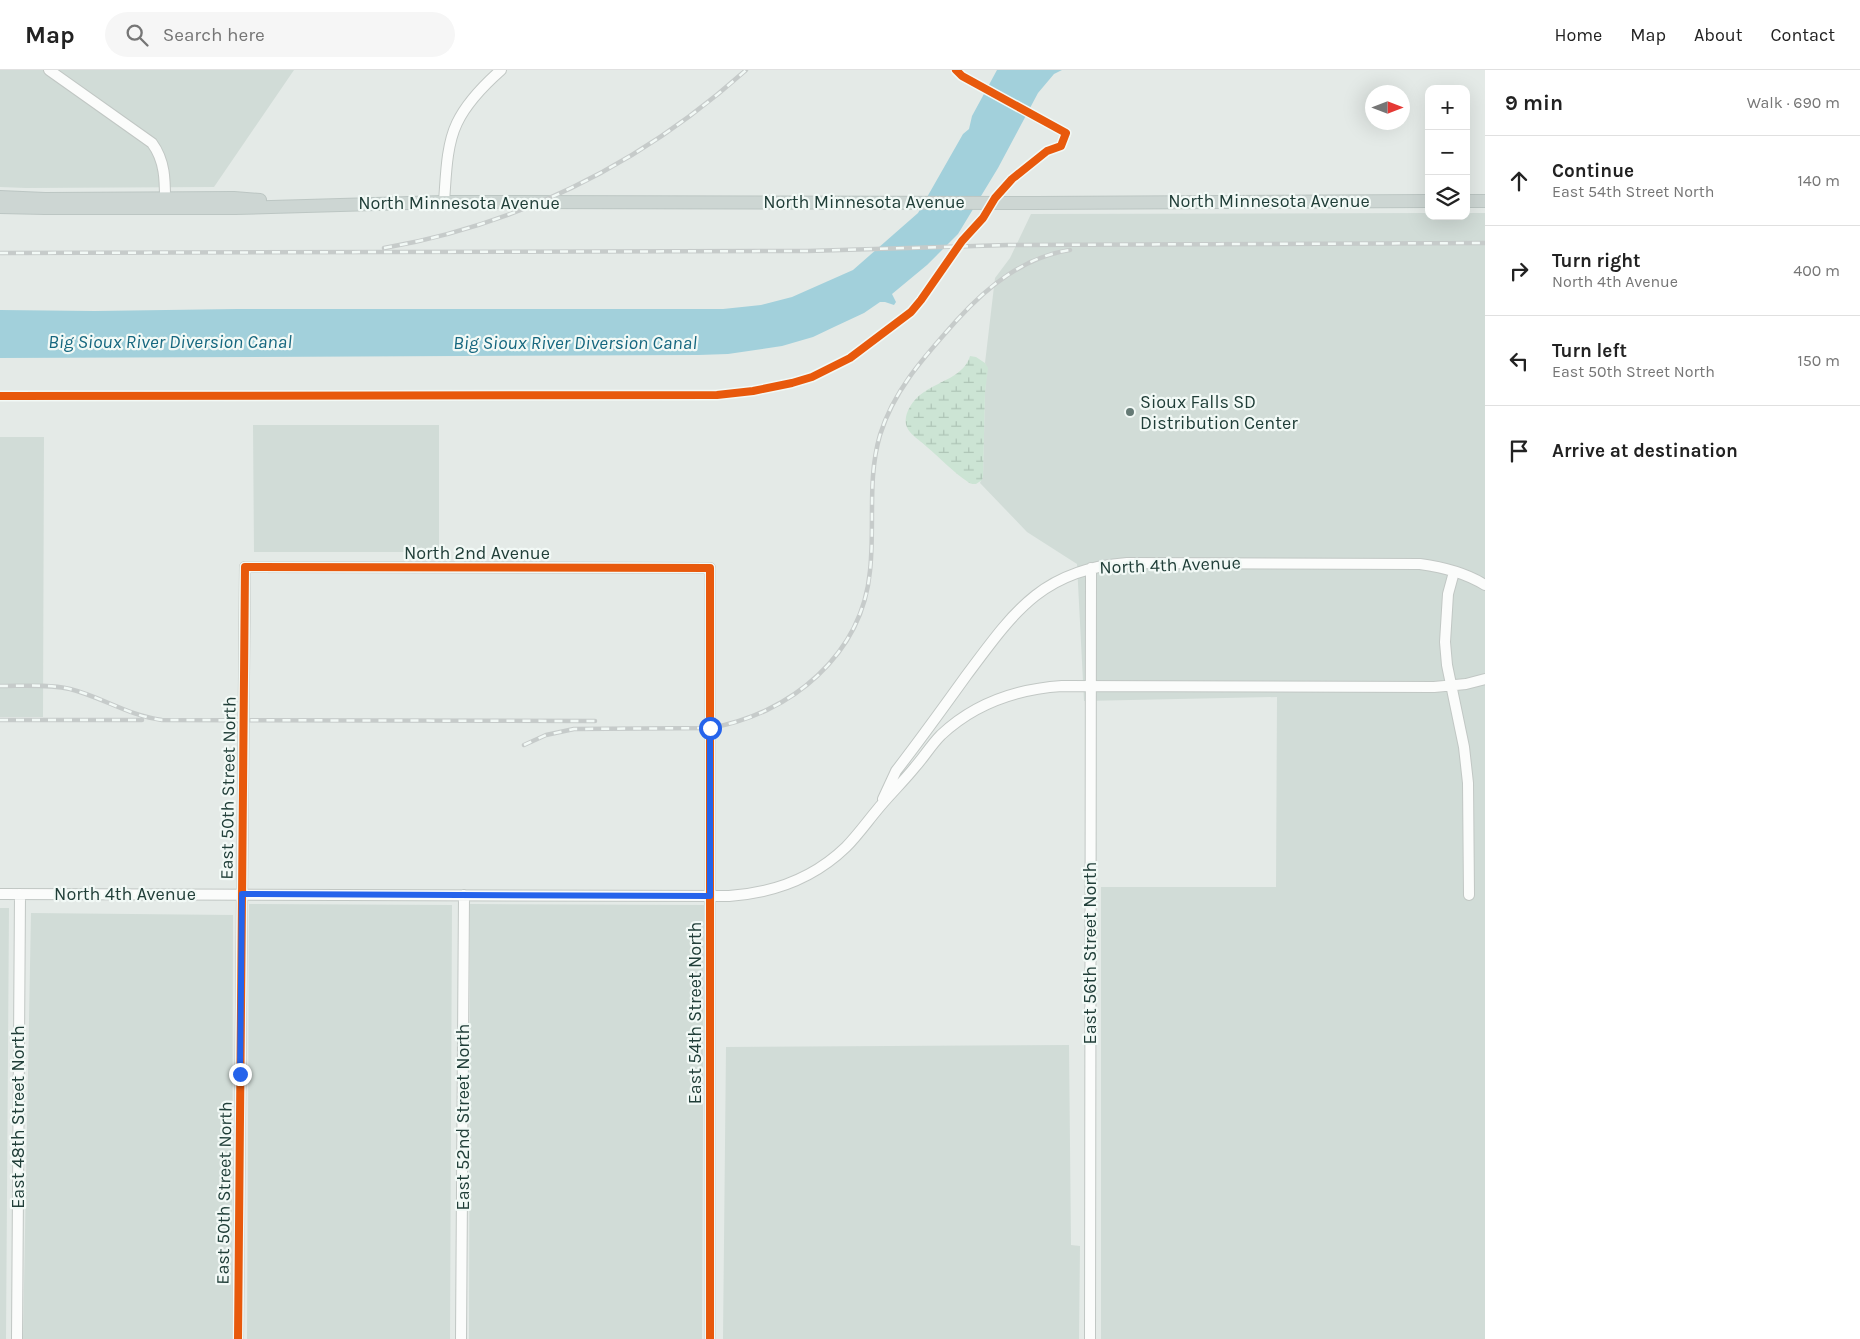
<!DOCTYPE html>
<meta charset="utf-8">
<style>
body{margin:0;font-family:Karla,sans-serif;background:#f6f6f6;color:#222}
.controls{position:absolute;right:15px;top:15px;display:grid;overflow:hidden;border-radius:10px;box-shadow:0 5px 20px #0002}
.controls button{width:45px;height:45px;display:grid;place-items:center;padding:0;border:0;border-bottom:1px solid #e0e0e0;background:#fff;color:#222;font:25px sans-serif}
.compass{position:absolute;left:1365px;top:15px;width:45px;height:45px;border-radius:50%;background:#fff;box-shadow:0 5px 20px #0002;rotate:90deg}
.stop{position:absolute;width:15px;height:15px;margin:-11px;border:4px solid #2563eb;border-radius:50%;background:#fff}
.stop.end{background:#2563eb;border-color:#fff;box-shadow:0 1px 5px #0008}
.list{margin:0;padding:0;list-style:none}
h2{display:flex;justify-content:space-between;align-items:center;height:65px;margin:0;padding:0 20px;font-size:21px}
h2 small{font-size:16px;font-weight:400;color:#767676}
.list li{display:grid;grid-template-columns:32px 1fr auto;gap:15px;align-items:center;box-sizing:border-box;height:90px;padding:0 20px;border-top:1px solid #e0e0e0}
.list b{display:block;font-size:19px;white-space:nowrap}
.list p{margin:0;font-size:16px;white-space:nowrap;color:#767676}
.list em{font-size:16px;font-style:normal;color:#767676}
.icon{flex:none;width:28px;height:28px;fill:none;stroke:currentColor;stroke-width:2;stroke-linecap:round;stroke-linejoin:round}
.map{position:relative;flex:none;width:1485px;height:1269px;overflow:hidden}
header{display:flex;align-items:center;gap:30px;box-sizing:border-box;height:70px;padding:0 25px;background:#fff;border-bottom:1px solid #e0e0e0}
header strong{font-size:24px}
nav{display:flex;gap:28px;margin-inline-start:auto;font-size:18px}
.search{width:350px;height:45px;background:#f6f6f6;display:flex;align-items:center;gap:12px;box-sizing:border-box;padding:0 18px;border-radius:28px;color:#767676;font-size:19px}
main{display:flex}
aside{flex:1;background:#fff}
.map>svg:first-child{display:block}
.built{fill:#d1dcd7}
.wetland{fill:url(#wetland-marsh)}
.water{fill:#a2d0db}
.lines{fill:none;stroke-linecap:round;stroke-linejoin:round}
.minor-casing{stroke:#c1c7c4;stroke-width:12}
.major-casing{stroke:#bcc6c3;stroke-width:14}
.minor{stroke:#fbfcfb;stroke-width:10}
.major{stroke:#cdd6d3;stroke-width:12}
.rail-casing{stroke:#c6cbca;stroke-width:4.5}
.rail{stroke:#f2f9f6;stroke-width:2.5;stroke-dasharray:8;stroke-linecap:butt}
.cycleway-casing{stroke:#f2f9f6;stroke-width:11}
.cycleway{stroke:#e8590c;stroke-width:8}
.route{stroke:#2563eb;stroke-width:6}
.poi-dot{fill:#657a75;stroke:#f2f9f6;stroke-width:2}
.labels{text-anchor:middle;stroke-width:4.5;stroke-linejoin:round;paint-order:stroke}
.street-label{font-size:18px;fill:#203e38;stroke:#f2f9f6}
.poi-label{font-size:18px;fill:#203e38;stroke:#f2f9f6;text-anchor:start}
.water-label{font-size:19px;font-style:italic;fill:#16677f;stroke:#f2f9f6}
</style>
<header>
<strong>Map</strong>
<div class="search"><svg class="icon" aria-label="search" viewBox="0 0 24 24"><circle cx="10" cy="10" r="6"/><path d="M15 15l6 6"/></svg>Search here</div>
<nav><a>Home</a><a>Map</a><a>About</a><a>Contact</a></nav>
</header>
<main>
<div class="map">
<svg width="1485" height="1269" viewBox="0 0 1485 1269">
<defs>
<pattern id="wetland-marsh" width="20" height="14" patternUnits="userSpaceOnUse" patternTransform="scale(1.25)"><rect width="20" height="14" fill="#cce4d4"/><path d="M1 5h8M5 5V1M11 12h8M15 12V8" fill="none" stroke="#afc5b7"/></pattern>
</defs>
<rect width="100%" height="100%" fill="#e4eae7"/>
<path class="built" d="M 0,0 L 294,0 L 214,117 L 26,118 L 0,117 Z
M 1429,143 L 1429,146 L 1466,146 L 1466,143 L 1485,143 L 1485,1269 L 1101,1269 L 1101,817 L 1276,817 L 1277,627 L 1084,631 L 1077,494 L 1027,462 L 980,413 L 983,406 L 985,322 L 987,298 L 985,293 L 995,208 L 1010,188 L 1031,144 Z
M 253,355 L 439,355 L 439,482 L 254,482 Z
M 0,367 L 44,367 L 43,647 L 0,647 Z
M 249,834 L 452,835 L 450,1269 L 247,1269 Z
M 470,834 L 704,835 L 702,1269 L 469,1269 Z
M 0,838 L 9,838 L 6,1269 L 0,1269 Z
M 31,843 L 233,845 L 232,1269 L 23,1269 Z
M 1069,975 L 1071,1175 L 1080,1176 L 1079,1269 L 723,1269 L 726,977 Z"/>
<path class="wetland" d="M 970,286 L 976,287 L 985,293 L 988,298 L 985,322 L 983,406 L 982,410 L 976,414 C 972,414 971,414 968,412 C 954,403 940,388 927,377 C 922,372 914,367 910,362 C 906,357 905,352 906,347 C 916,310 961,316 970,286 Z"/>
<path class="water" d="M 997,0 L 1062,0 L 1054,4 L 1038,23 L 998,98 L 958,164 L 927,195 L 892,224 L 896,232 L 894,235 L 885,232 L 880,232 L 864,243 L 834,257 L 813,267 L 782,276 L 728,284 L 698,285 L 0,288 L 0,240 L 95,241 L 237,239 L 723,239 L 761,235 L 792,227 L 853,200 L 918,143 L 963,64 L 969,59 L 972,46 Z"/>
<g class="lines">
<g class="minor-casing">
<path id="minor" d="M 49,0 L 152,73 C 166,92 165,113 165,135
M 444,132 C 446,107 446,76 457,53 C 467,32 484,15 501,0
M 1454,502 L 1448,524 L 1445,572 L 1447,595 L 1464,677 L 1468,713 L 1469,825
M 883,729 L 896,701 C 920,670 943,638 966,606 C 1013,543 1042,499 1127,493 L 1420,494 C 1442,497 1466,503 1485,515
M 0,824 L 729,826 C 773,823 814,808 846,777 C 857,766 867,752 877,740 C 889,725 903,712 915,697 C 924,687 931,675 941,665 C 975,633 1017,619 1062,616 L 1434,617 L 1466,614 L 1485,609
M 17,1269 L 20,824
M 238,1269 L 245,497 L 710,498 L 710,1269
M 461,1269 L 464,825
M 1090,1269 L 1091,498"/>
</g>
<g class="major-casing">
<path id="major" d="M 0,127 L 45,129 L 234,128 L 260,130
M 1466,131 L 1485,131
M 0,137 L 45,138 L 235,138 L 444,132 L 1035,133 L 1429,131"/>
</g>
<use href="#minor" class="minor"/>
<use href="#major" class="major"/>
<g class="rail-casing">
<path id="rail" d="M 384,178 C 521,154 642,93 746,0
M 0,183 L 808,181 L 1008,175 L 1485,173
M 0,616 C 23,616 47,614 70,619 C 102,627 129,646 162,650 L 595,651
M 0,650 L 142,650
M 524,675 L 546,665 L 574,659 L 710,658 C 791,644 862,585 870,501 C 875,455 867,409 880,365 C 894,319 926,285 957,250 C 988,216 1024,187 1070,180"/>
</g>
<use href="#rail" class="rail"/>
<g class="cycleway-casing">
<path id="cycleway" d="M 0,326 L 717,325 L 753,321 L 792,313 L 812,307 L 850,288 L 911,242 L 921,230 L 962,171 L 983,148 L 995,128 L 1012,109 L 1047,81 L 1061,76 L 1066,63 L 962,6 L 956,0
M 238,1269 L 245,497 L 710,498 L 710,1269"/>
</g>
<use href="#cycleway" class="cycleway"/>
</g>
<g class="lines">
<path class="route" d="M 240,1004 L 242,824 L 710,826 L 710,658"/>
</g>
<circle class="poi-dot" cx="1130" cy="342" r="5"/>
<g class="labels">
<g class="street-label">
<text x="1269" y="137">North Minnesota Avenue</text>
<text x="864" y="138">North Minnesota Avenue</text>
<text x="459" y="139">North Minnesota Avenue</text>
<text x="477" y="489">North 2nd Avenue</text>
<text transform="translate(1170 495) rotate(-2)" y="6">North 4th Avenue</text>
<text transform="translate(228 718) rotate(-89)" y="6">East 50th Street North</text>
<text x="125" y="830">North 4th Avenue</text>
<text transform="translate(1090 883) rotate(-90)" y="6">East 56th Street North</text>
<text transform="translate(695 943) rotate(-90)" y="6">East 54th Street North</text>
<text transform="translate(18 1047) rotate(-90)" y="6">East 48th Street North</text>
<text transform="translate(463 1047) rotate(-90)" y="6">East 52nd Street North</text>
<text transform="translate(224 1123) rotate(-89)" y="6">East 50th Street North</text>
</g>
<g class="poi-label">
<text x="1140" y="338">Sioux Falls SD<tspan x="1140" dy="21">Distribution Center</tspan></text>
</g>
<g class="water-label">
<text x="170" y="278">Big Sioux River Diversion Canal</text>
<text x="575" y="279">Big Sioux River Diversion Canal</text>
</g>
</g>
</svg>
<div class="controls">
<button>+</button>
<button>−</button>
<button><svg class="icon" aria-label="layers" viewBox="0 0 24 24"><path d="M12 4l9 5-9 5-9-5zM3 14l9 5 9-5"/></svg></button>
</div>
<svg class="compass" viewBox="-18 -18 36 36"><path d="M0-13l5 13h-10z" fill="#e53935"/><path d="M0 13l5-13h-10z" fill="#767676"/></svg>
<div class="stop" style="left:710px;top:658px"></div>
<div class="stop end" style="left:240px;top:1004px"></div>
</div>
<aside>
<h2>9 min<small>Walk · 690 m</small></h2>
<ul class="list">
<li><svg class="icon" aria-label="ahead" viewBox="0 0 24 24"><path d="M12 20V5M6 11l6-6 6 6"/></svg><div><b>Continue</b><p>East 54th Street North</p></div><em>140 m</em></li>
<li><svg class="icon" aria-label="right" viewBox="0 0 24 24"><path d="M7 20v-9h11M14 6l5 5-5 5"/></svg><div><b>Turn right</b><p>North 4th Avenue</p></div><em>400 m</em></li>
<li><svg class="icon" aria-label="left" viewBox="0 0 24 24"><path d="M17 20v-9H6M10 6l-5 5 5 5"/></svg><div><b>Turn left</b><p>East 50th Street North</p></div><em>150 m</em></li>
<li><svg class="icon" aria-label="arrive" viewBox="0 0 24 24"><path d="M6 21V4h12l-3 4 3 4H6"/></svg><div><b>Arrive at destination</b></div></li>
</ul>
</aside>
</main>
